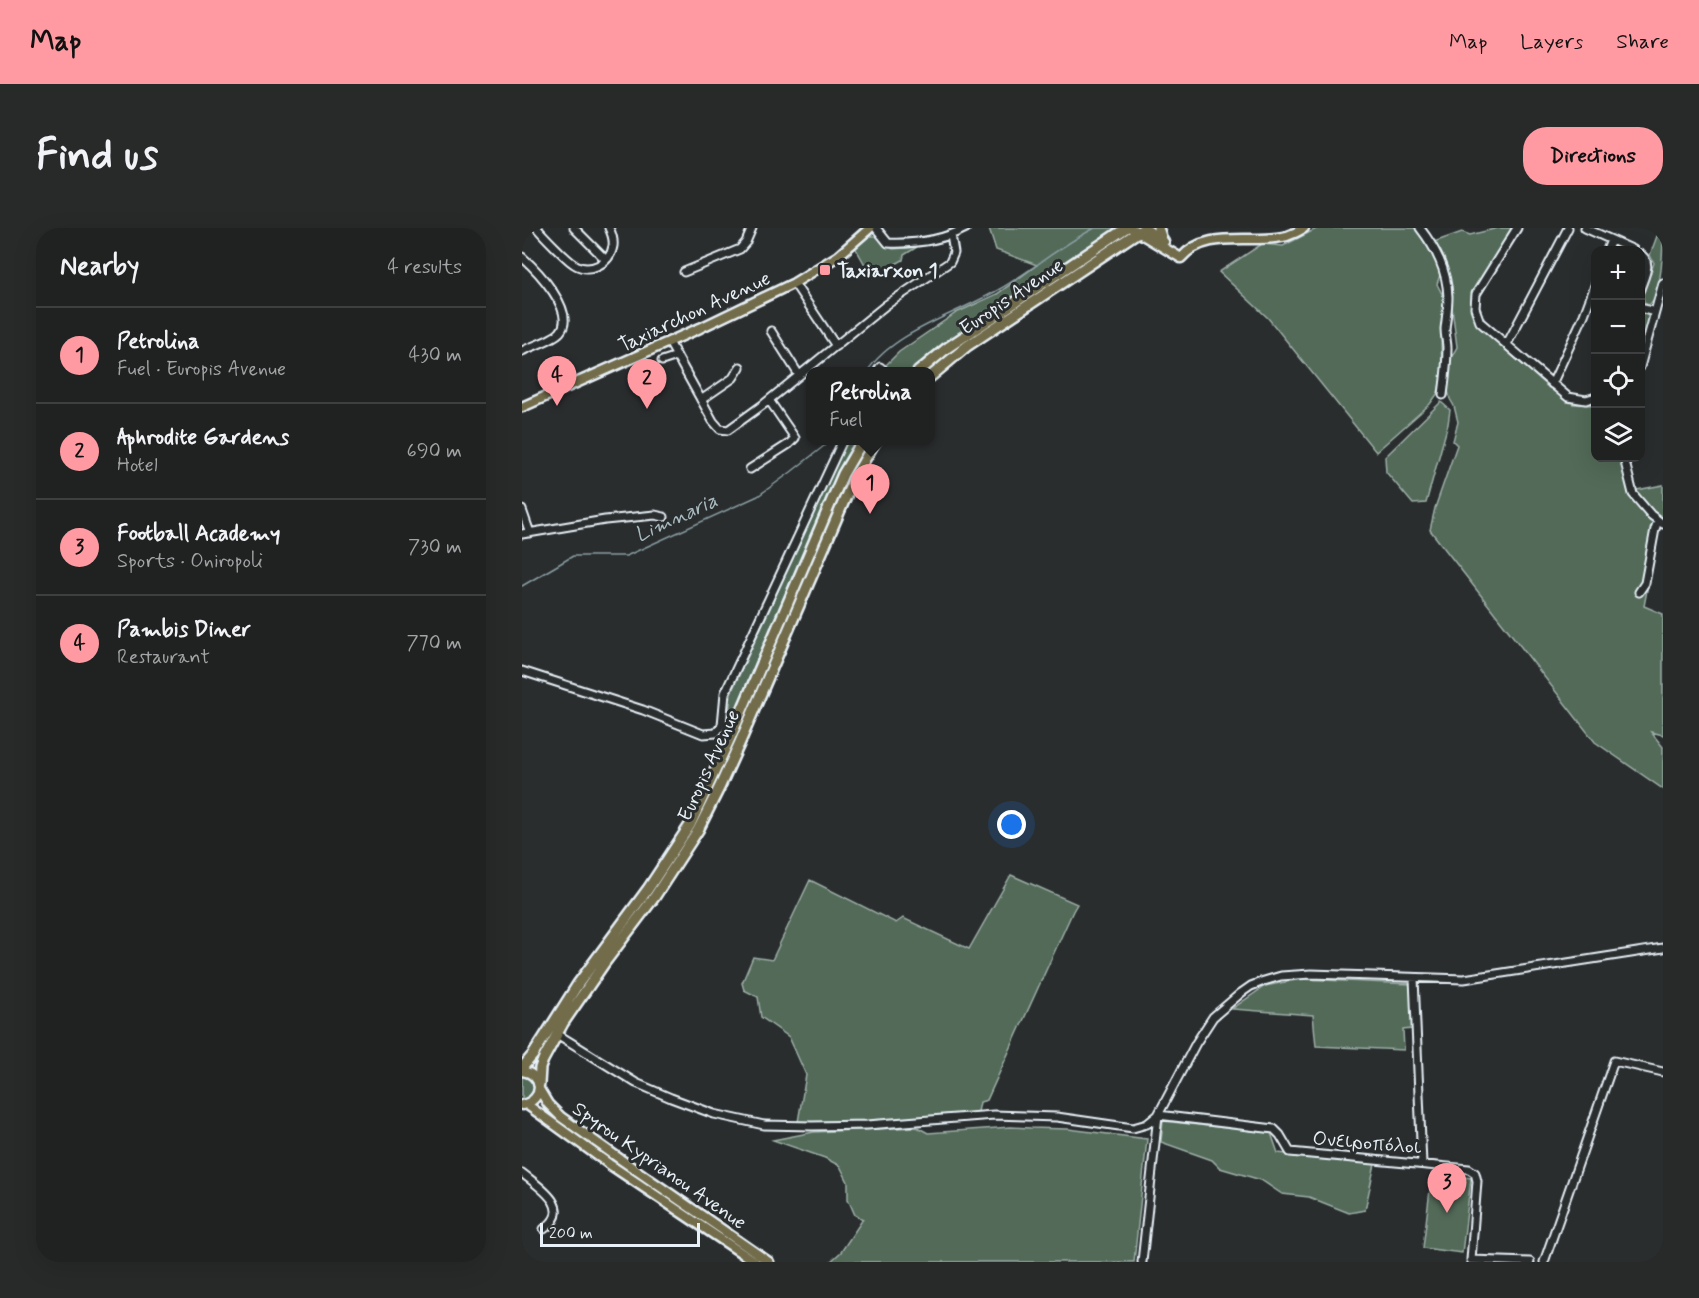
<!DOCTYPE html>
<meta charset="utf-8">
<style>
body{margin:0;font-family:Mynerve,sans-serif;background:#282a2a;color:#f1f3f6}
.controls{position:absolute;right:18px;top:18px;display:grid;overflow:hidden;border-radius:12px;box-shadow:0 6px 24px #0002}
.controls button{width:54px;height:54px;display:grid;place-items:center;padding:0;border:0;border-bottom:2px solid #3d3f40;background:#202222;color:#f1f3f6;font:30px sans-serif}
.scale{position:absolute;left:18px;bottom:15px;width:160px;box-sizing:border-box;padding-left:6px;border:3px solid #e8f1f8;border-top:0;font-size:16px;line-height:21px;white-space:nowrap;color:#e8f1f8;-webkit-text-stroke:4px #2a2d2e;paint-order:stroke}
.you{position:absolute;left:490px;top:597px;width:21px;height:21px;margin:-15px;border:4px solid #fff;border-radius:50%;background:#1a73e8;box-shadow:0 0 0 9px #1a73e833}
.badge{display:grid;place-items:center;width:39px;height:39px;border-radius:50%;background:#ff9aa2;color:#111;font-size:20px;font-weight:700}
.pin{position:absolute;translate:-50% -50px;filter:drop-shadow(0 2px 3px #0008)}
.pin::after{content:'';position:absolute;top:32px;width:21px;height:18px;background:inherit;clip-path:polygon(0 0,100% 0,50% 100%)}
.popup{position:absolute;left:284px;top:139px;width:129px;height:78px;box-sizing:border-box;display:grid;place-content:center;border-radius:12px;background:#202222;filter:drop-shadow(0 2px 4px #0005);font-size:20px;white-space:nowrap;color:#a2a4a5}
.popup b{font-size:22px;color:#f1f3f6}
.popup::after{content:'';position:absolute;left:50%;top:100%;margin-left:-12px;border:12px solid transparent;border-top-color:#202222}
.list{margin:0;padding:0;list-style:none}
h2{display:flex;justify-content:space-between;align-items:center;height:78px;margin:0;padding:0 24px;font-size:26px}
h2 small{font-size:20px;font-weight:400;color:#a2a4a5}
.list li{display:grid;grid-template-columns:39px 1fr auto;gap:18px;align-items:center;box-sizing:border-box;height:96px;padding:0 24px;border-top:2px solid #3d3f40}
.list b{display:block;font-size:22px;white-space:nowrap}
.list p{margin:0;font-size:20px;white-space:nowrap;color:#a2a4a5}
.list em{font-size:20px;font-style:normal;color:#a2a4a5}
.icon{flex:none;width:33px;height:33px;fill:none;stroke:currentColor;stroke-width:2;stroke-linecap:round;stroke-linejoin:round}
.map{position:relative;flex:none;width:1141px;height:1034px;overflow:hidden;border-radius:24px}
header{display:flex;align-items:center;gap:36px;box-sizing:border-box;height:84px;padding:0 30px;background:#ff9aa2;color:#111}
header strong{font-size:28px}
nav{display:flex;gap:33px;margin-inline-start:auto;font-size:21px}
.intro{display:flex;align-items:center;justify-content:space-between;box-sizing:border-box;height:144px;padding:0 36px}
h1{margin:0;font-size:42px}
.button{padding:15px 27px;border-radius:24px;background:#ff9aa2;color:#111;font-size:21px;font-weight:700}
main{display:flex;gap:36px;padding:0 36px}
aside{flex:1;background:#202222;border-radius:24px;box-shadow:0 6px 24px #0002}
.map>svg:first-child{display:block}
.green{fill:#526b59;stroke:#9daea8;stroke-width:1.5}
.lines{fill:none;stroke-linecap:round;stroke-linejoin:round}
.stream{stroke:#8a9fa5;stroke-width:1.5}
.minor-casing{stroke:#e8f1f8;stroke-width:11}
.major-casing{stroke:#e8f1f8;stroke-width:13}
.highway-casing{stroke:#e8f1f8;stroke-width:14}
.minor{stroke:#2a2d2e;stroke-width:7}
.major{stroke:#726c4b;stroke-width:8}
.highway{stroke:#726c4b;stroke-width:9}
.poi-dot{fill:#ff9aa2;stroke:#2a2d2e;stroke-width:2}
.labels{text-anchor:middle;stroke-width:6;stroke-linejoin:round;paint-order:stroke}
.poi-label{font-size:20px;font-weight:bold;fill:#e8f1f8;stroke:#2a2d2e;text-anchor:start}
.street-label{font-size:20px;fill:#e8f1f8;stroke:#2a2d2e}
.water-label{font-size:21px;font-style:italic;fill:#a9bbc1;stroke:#2a2d2e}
</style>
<header>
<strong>Map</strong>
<nav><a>Map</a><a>Layers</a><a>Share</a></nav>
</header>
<div class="intro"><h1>Find us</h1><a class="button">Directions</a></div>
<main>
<aside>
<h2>Nearby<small>4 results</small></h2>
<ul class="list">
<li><span class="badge">1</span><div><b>Petrolina</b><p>Fuel · Europis Avenue</p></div><em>430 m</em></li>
<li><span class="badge">2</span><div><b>Aphrodite Gardens</b><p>Hotel</p></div><em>690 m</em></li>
<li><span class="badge">3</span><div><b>Football Academy</b><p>Sports · Oniropoli</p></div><em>730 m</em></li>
<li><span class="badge">4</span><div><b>Pambis Diner</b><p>Restaurant</p></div><em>770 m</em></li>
</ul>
</aside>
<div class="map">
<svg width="1141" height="1034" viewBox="0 0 1141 1034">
<rect width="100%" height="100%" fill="#2a2d2e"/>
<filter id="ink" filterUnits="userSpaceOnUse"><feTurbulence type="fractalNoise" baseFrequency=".0167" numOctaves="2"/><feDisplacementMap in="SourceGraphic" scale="12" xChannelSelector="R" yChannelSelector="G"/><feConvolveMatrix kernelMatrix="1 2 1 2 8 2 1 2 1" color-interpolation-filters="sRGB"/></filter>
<g filter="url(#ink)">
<path class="green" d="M 467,0 L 591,0 L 591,3 L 558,26 L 436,106 L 391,143 L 357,144 L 377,124 L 434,85 L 475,66 L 515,37 L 474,22 Z
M 796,0 L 894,0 L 909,22 L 919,44 L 915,56 L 922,70 L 919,110 L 920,146 L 916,165 L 908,176 L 854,224 L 746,90 L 697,44 L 740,16 L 761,18 Z
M 976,0 L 991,0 L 952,65 L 956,97 L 1027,160 L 1051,176 L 1070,177 L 1073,176 L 1074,230 L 1097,230 L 1107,262 L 1112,266 L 1115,262 L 1141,257 L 1141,293 L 1137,299 L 1122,378 L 1141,386 L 1141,507 L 1129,504 L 1141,519 L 1141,561 L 1073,514 L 908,302 L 913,280 L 935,217 L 931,213 L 936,194 L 932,178 L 928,171 L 925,159 L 926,135 L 935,119 L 927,56 L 921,31 L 912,14 L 940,4 L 948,7 Z
M 1138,0 L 1141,0 C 1141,18 1141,65 1127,77 L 1122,75 L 1121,67 L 1132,35 L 1128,27 Z
M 346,8 L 354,8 L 371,21 L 395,19 L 382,27 L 381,32 L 350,49 L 333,19 Z
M 1120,85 L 1125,87 L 1127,91 L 1119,122 L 1118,86 Z
M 919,174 L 928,182 L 926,196 L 904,275 L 891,276 L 864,244 L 863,229 Z
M 325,213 L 340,213 L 329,229 L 205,505 L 209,465 Z
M 489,647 L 555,676 L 551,683 L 465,872 L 458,874 L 456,884 L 346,893 L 276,894 L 284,847 L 267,809 L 239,789 L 236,769 L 222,762 L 220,755 L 231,729 L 250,732 L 288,652 L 374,695 L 381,690 L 447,721 Z
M 779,751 L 889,756 L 890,801 L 881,802 L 882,822 L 794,818 L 791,787 L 710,781 L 743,758 Z
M 0,847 C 17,852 17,869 0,873 Z
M 641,893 L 749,905 L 756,925 L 853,936 L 843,982 L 827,985 L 787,969 L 760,966 L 739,952 L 698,940 L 690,932 L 639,914 Z
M 395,899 L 406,905 L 489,899 L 508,900 L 546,901 L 625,911 L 612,1034 L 308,1034 L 319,1024 L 341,991 L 333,987 L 326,971 L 326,954 L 318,938 L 303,930 L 251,912 L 292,904 Z
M 910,945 L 949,950 L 940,1025 L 901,1020 Z"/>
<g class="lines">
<path class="stream" d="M 345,144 C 370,104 437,85 476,62 C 509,43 539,17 573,0
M 0,358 L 51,328 L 104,328 L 236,268 L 269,244 L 302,218 L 306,212"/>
<g class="minor-casing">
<path id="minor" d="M 15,0 C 21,7 45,32 52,36 C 67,46 88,36 91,18 C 92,11 90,6 87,0
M 52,0 L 84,32
M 354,0 L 366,15 C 392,16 421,12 444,0
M 898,0 C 914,21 925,42 926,69 C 926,80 924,91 923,101 C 923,108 925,114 925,120 C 925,136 923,152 921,167
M 995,0 L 954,66 L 953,80 L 958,94 L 1046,169 L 1064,172 L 1074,169
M 1063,0 L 1112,22
M 1085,22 L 1089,12
M 1118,26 C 1131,34 1122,49 1118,61
M 0,29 C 15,42 55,84 38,104 C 31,112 10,118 0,123
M 162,44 L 218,21 L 224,14 L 230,0
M 272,55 L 314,118
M 1118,80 L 1133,84
M 249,103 L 277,147
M 147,114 L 191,193 L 198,201 L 206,202 L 242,176 L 364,77 L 428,34 L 432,25 L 429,7
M 985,116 L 1046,0
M 140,133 L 155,128
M 1118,139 L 1141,55
M 355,144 L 358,139 L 364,144
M 1030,156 L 1062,87 L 1074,55
M 179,172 L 211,150 L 218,139
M 1102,230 L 1111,266 L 1129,287 L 1141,296
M 228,241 L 267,216 L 273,210 L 247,172
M 0,282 L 8,305
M 0,306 L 83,292 L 133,287 L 142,289
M 1117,364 L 1123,355 L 1133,301 L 1136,293
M 0,443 L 121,482 L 181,506 L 194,505 L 200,497 L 203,465 L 321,212
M 892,750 L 900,936
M 35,806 L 114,855 L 149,870 L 192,886 L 242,897 L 290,898 L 345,897 L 472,887 L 535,889 L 611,900 L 625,896 L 636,887 L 674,815 L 691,789 L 719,765 L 729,758 L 742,753 L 759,748 L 789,746 L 942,751 L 1141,720
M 636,887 L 752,901 L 758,907 L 768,924 L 947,941 L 953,945 L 955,953 L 949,1032 L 1008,1034
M 0,945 C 17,959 53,980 22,1001
M 620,1034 L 636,887
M 1022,1034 L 1092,833 L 1141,844"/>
</g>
<g class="major-casing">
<path id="major" d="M 609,0 L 659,30
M 623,0 L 642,14
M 659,30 C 685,0 729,17 765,8 C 771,6 777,3 782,0
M 0,179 L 178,100 L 272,55 L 316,28 L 348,0
M 0,843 C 22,846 23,872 0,877
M 17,861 L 26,876 L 39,889 L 98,931 L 247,1034
M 4,876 L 87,936 L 233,1034"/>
</g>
<g class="highway-casing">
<path id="highway" d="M 636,0 L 640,12
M 396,144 L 425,120 L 604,0
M 408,149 L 445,118 L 622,0
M 0,840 L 11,827 L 56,756 L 126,661 L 168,597 L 209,508 L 321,246 L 341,212
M 17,856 L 18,840 L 21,832 L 41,795 L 83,734 L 133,668 L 176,602 L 198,558 L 218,514 L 325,266 L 336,243 L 354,212"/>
</g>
<use href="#minor" class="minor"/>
<use href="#major" class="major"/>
<use href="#highway" class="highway"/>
</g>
</g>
<rect class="poi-dot" x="297" y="36" width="12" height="12" rx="3"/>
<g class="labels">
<g class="poi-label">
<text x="315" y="49">Taxiarxon 1</text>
</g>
<g class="street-label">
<text transform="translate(489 68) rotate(-34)" y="7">Europis Avenue</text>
<text transform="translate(172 83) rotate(-25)" y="7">Taxiarchon Avenue</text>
<text transform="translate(186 537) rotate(-65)" y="7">Europis Avenue</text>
<text transform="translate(845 914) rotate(5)" y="7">Ονειροπόλοι</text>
<text transform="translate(138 937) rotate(35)" y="7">Spyrou Kyprianou Avenue</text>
</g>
<g class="water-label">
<text transform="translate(154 289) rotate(-25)" y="7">Limnaria</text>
</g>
</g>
</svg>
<div class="controls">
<button>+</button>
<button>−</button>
<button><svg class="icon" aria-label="locate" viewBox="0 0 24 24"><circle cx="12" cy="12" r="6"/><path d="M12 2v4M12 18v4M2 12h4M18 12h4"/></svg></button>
<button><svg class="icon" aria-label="layers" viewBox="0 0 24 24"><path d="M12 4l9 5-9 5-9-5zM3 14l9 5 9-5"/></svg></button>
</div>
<div class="scale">200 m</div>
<div class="you"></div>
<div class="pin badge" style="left:348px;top:286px">1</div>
<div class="popup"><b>Petrolina</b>Fuel</div>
<div class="pin badge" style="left:125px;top:181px">2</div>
<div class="pin badge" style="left:925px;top:985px">3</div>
<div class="pin badge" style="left:35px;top:178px">4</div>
</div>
</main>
